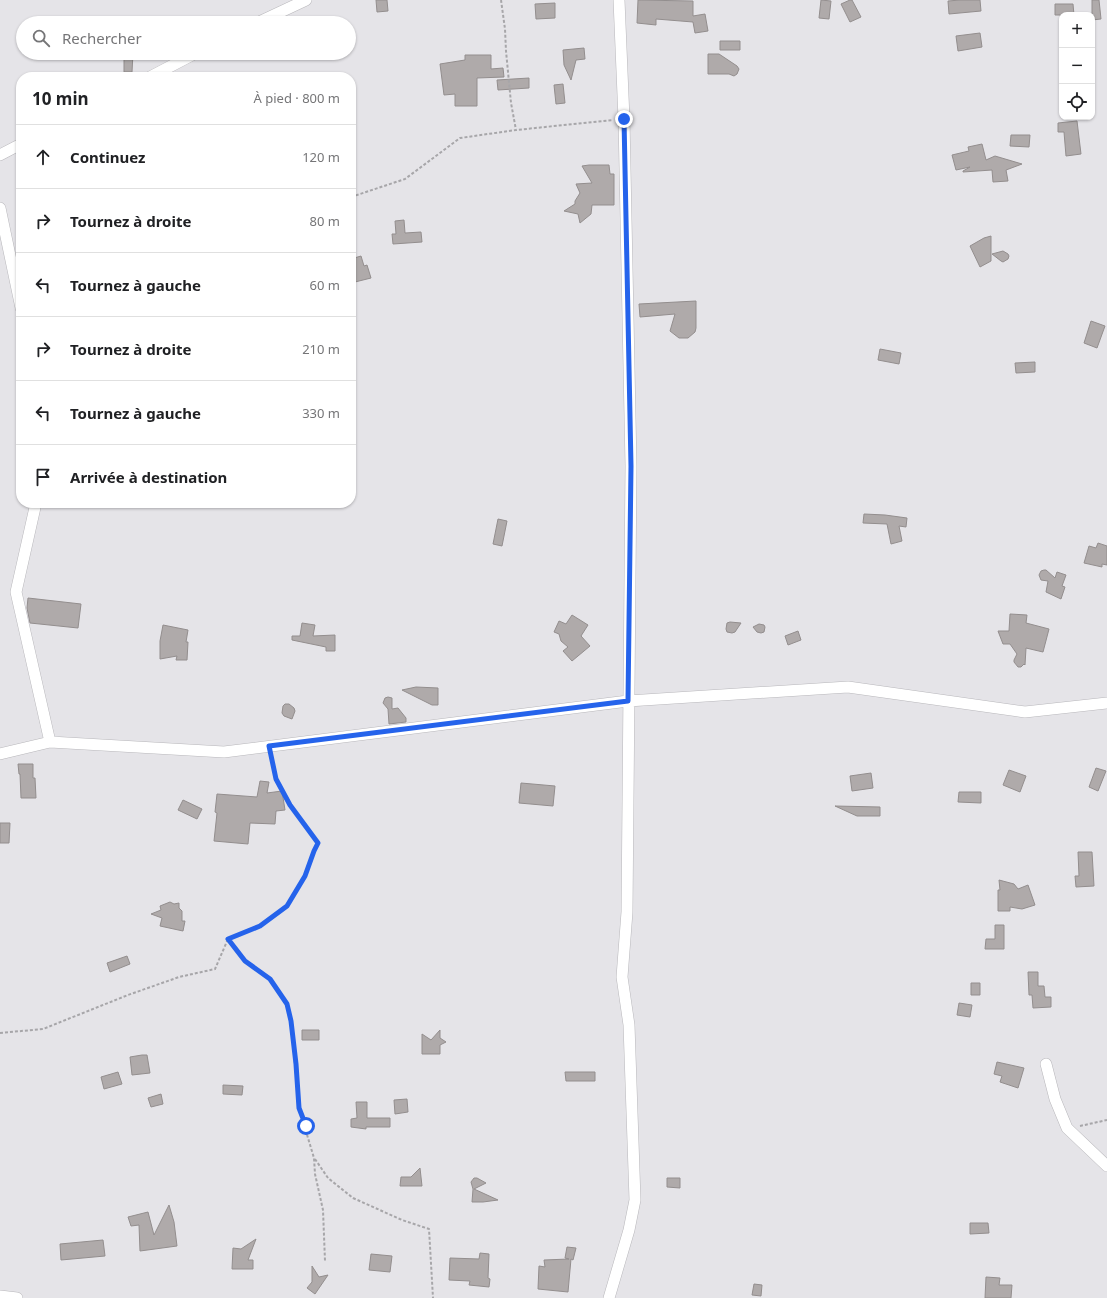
<!DOCTYPE html>
<html lang="fr">
<meta charset="utf-8">
<style>
body{margin:0;font-family:"Noto Sans",sans-serif;background:#f6f6f6;color:#202124}
.controls{position:absolute;right:12px;top:12px;display:grid;overflow:hidden;border-radius:8px;box-shadow:0 1px 3px #0004}
.controls button{width:36px;height:36px;display:grid;place-items:center;padding:0;border:0;border-bottom:1px solid #e0e0e0;background:#fff;color:#202124;font:20px sans-serif}
.stop{position:absolute;width:12px;height:12px;margin:-9px;border:3px solid #2563eb;border-radius:50%;background:#fff}
.stop.end{background:#2563eb;border-color:#fff;box-shadow:0 1px 4px #0008}
.list{margin:0;padding:0;list-style:none}
h2{display:flex;justify-content:space-between;align-items:center;height:52px;margin:0;padding:0 16px;font-size:17px}
h2 small{font-size:13px;font-weight:400;color:#757577}
.list li{display:grid;grid-template-columns:26px 1fr auto;gap:12px;align-items:center;box-sizing:border-box;height:64px;padding:0 16px;border-top:1px solid #e0e0e0}
.list b{display:block;font-size:15px;white-space:nowrap}
.list em{font-size:13px;font-style:normal;color:#757577}
.icon{flex:none;width:22px;height:22px;fill:none;stroke:currentColor;stroke-width:2;stroke-linecap:round;stroke-linejoin:round}
.map{position:relative;flex:none;width:1107px;height:1298px;overflow:hidden}
.search{position:absolute;background:#fff;box-shadow:0 1px 3px #0004;left:16px;top:16px;width:340px;height:44px;display:flex;align-items:center;gap:10px;box-sizing:border-box;padding:0 14px;border-radius:22px;color:#757577;font-size:15px}
.panel{position:absolute;background:#fff;box-shadow:0 1px 3px #0004;left:16px;top:72px;width:340px;height:436px;border-radius:16px}
.map>svg:first-child{display:block}
.building{fill:#afaaaa;stroke:#938e8e}
.lines{fill:none;stroke-linecap:round;stroke-linejoin:round}
.minor-casing{stroke:#b8b7bb;stroke-width:12}
.path{stroke:#a7a6a9;stroke-width:2;stroke-dasharray:3 2;stroke-linecap:butt}
.minor{stroke:#fff;stroke-width:11}
.route{stroke:#2563eb;stroke-width:5}
</style>
<div class="map">
<svg width="1107" height="1298" viewBox="0 0 1107 1298">
<rect width="100%" height="100%" fill="#e5e4e8"/>
<path class="building" d="M 376,0 L 387,0 L 388,11 L 377,12 Z
M 638,0 L 693,1 L 693,16 L 705,14 L 708,31 L 695,33 L 693,22 L 656,19 L 656,25 L 637,23 Z
M 821,0 L 831,1 L 829,19 L 819,18 Z
M 850,0 L 852,0 L 861,17 L 850,22 L 841,4 Z
M 960,0 L 980,0 L 981,11 L 949,14 L 948,1 Z
M 1092,0 L 1099,0 L 1101,19 L 1092,20 Z
M 555,3 L 555,18 L 536,19 L 535,4 Z
M 1055,4 L 1073,4 L 1074,15 L 1055,15 Z
M 980,33 L 982,47 L 958,51 L 956,36 Z
M 720,41 L 740,41 L 740,50 L 720,50 Z
M 584,48 L 585,59 L 576,60 L 571,80 L 564,65 L 563,50 Z
M 124,53 L 133,53 L 132,72 L 124,72 Z
M 708,54 L 719,54 L 737,66 L 739,69 L 737,74 L 734,76 L 729,74 L 708,74 Z
M 465,55 L 491,55 L 491,69 L 503,68 L 504,77 L 477,78 L 477,106 L 455,106 L 455,94 L 444,95 L 440,64 L 465,60 Z
M 529,78 L 529,88 L 498,90 L 497,80 Z
M 563,84 L 565,103 L 556,104 L 554,85 Z
M 1077,121 L 1081,154 L 1066,156 L 1064,132 L 1058,132 L 1058,123 Z
M 1011,135 L 1030,135 L 1029,147 L 1010,146 Z
M 982,144 L 986,160 L 995,156 L 1022,164 L 1006,170 L 1008,181 L 993,182 L 992,170 L 963,172 L 963,171 L 970,167 L 956,170 L 952,155 L 969,151 L 968,147 Z
M 589,165 L 609,165 L 610,174 L 614,174 L 614,205 L 592,205 L 591,214 L 580,223 L 578,214 L 564,211 L 575,204 L 575,201 L 580,193 L 576,184 L 592,183 L 582,166 Z
M 404,220 L 405,233 L 421,232 L 422,242 L 393,244 L 392,234 L 396,234 L 395,221 Z
M 991,236 L 991,261 L 980,267 L 970,246 L 984,238 Z
M 1003,251 L 1008,254 L 1009,256 L 1008,259 L 1003,262 L 1001,261 L 992,254 Z
M 361,256 L 364,266 L 367,265 L 371,278 L 351,283 L 351,259 Z
M 696,301 L 696,328 L 695,332 L 688,338 L 679,338 L 670,331 L 675,314 L 640,317 L 639,304 Z
M 1091,321 L 1105,326 L 1097,348 L 1084,343 Z
M 880,349 L 901,353 L 899,364 L 878,360 Z
M 1035,362 L 1035,372 L 1016,373 L 1015,363 Z
M 864,514 L 885,515 L 907,518 L 906,527 L 899,526 L 902,541 L 891,544 L 887,524 L 863,523 Z
M 498,519 L 507,521 L 502,546 L 493,544 Z
M 1098,543 L 1107,546 L 1107,565 L 1102,564 L 1102,567 L 1084,563 L 1089,546 L 1096,548 Z
M 1044,570 L 1046,570 L 1055,578 L 1057,572 L 1066,575 L 1062,586 L 1065,587 L 1061,599 L 1046,592 L 1048,581 L 1041,580 L 1039,575 L 1041,571 Z
M 28,598 L 81,604 L 78,628 L 30,623 L 27,608 Z
M 1010,614 L 1027,615 L 1026,623 L 1049,629 L 1043,652 L 1026,648 L 1025,665 L 1024,664 L 1021,667 L 1018,667 L 1014,662 L 1014,660 L 1017,654 L 1010,644 L 1003,644 L 998,631 L 1009,631 Z
M 572,615 L 588,625 L 581,636 L 590,646 L 572,661 L 563,651 L 568,647 L 561,641 L 559,634 L 554,632 L 559,621 L 566,624 Z
M 730,622 L 741,623 L 735,632 L 732,633 L 727,632 L 726,629 L 727,623 Z
M 302,623 L 315,625 L 313,636 L 335,635 L 335,651 L 326,651 L 326,647 L 292,640 L 292,636 L 300,636 Z
M 759,624 L 764,625 L 765,627 L 764,632 L 761,633 L 757,632 L 753,627 Z
M 163,625 L 188,630 L 186,642 L 188,642 L 187,660 L 176,660 L 177,656 L 160,659 L 160,641 Z
M 798,631 L 801,640 L 788,645 L 785,636 Z
M 416,687 L 438,688 L 438,705 L 432,705 L 402,690 Z
M 388,697 L 392,698 L 392,709 L 398,708 L 406,718 L 406,722 L 389,724 L 388,709 L 383,703 L 385,698 Z
M 285,704 L 289,704 L 294,708 L 295,711 L 292,719 L 284,716 L 282,713 L 283,706 Z
M 18,764 L 33,764 L 33,778 L 35,778 L 36,798 L 21,798 L 20,774 L 19,774 Z
M 1096,768 L 1106,771 L 1098,791 L 1089,787 Z
M 1009,770 L 1026,776 L 1020,792 L 1003,785 Z
M 871,773 L 873,788 L 852,791 L 850,776 Z
M 260,781 L 269,782 L 267,793 L 282,791 L 285,810 L 276,811 L 275,824 L 250,823 L 248,844 L 214,841 L 217,813 L 215,812 L 217,794 L 257,797 Z
M 521,783 L 555,786 L 553,806 L 519,803 Z
M 959,792 L 981,792 L 981,803 L 958,802 Z
M 183,800 L 202,809 L 197,819 L 178,810 Z
M 835,806 L 880,807 L 880,816 L 857,816 Z
M 0,823 L 10,823 L 9,843 L 0,843 Z
M 1078,852 L 1092,852 L 1094,886 L 1076,887 L 1075,876 L 1079,876 Z
M 999,880 L 1014,884 L 1018,889 L 1028,885 L 1035,905 L 1022,909 L 1010,907 L 1010,911 L 998,911 L 998,890 L 1000,890 Z
M 170,902 L 174,904 L 179,903 L 179,908 L 182,911 L 182,921 L 185,921 L 183,931 L 160,926 L 162,918 L 151,914 L 161,910 L 160,906 Z
M 995,925 L 1004,925 L 1004,949 L 985,949 L 986,939 L 995,939 Z
M 127,956 L 130,964 L 110,972 L 107,963 Z
M 1028,972 L 1038,972 L 1038,986 L 1044,986 L 1045,997 L 1051,997 L 1051,1007 L 1033,1008 L 1032,995 L 1029,995 Z
M 971,983 L 980,983 L 980,995 L 971,995 Z
M 959,1003 L 972,1005 L 970,1017 L 957,1015 Z
M 302,1030 L 319,1030 L 319,1040 L 302,1040 Z
M 440,1030 L 440,1038 L 446,1042 L 440,1045 L 440,1054 L 422,1054 L 422,1034 L 431,1040 Z
M 142,1055 L 147,1055 L 150,1073 L 132,1075 L 130,1057 Z
M 997,1062 L 1024,1068 L 1018,1088 L 1000,1082 L 1002,1076 L 994,1074 Z
M 118,1072 L 122,1084 L 104,1089 L 101,1077 Z
M 565,1072 L 595,1072 L 595,1081 L 566,1081 Z
M 223,1085 L 243,1086 L 242,1095 L 223,1094 Z
M 161,1094 L 163,1104 L 151,1107 L 148,1098 Z
M 407,1099 L 408,1112 L 395,1114 L 394,1100 Z
M 356,1102 L 367,1102 L 367,1118 L 390,1118 L 390,1127 L 366,1127 L 366,1129 L 351,1127 L 351,1119 L 357,1118 Z
M 420,1168 L 422,1186 L 400,1186 L 401,1177 L 411,1177 Z
M 474,1178 L 477,1178 L 486,1183 L 474,1189 L 498,1200 L 483,1202 L 472,1202 L 473,1189 L 471,1182 Z
M 667,1178 L 680,1178 L 680,1188 L 667,1187 Z
M 169,1205 L 174,1222 L 177,1246 L 140,1251 L 139,1225 L 131,1226 L 128,1217 L 148,1212 L 154,1235 Z
M 970,1223 L 988,1223 L 989,1233 L 970,1234 Z
M 256,1239 L 248,1260 L 253,1260 L 253,1269 L 232,1269 L 233,1248 L 241,1249 Z
M 103,1240 L 105,1256 L 61,1260 L 60,1244 Z
M 567,1247 L 576,1248 L 573,1260 L 571,1259 L 568,1292 L 538,1289 L 539,1266 L 545,1267 L 544,1260 L 569,1259 L 565,1258 Z
M 480,1253 L 489,1254 L 488,1278 L 490,1279 L 489,1287 L 469,1285 L 470,1281 L 449,1280 L 450,1258 L 479,1259 Z
M 371,1254 L 392,1256 L 390,1272 L 369,1270 Z
M 312,1266 L 319,1277 L 328,1275 L 315,1294 L 307,1288 L 312,1282 Z
M 986,1277 L 1000,1278 L 999,1285 L 1012,1285 L 1011,1298 L 985,1298 Z
M 754,1284 L 762,1285 L 761,1296 L 752,1295 Z"/>
<g class="lines">
<g class="minor-casing">
<path id="minor" d="M 257,23 L 306,0
M 150,77 L 196,53
M 0,155 L 21,144
M 0,208 L 21,308
M 36,503 L 16,592 L 50,742
M 0,754 L 50,742 L 224,752 L 628,701 L 848,687 L 1025,712 L 1107,703
M 1046,1064 L 1055,1099 L 1067,1128 L 1107,1166
M 0,1296 L 17,1298
M 609,1298 L 629,1230 L 635,1200 L 629,1025 L 622,977 L 627,912 L 631,466 L 624,119 L 619,0"/>
</g>
<path class="path" d="M 501,0 L 505,29 L 506,51 L 511,103 L 516,130
M 351,197 L 405,179 L 460,138 L 516,130 L 613,120
M 229,940 L 245,961 L 270,979 L 287,1004 L 291,1021 L 299,1108 L 314,1158 L 315,1174 L 323,1210 L 325,1261
M 0,1033 L 43,1029 L 128,995 L 179,977 L 215,969 L 228,939 L 260,926 L 287,906 L 305,876 L 314,851 L 318,843 L 290,805 L 276,779 L 271,757
M 1080,1126 L 1107,1120
M 315,1159 L 328,1178 L 353,1198 L 402,1220 L 429,1229 L 433,1298"/>
<use href="#minor" class="minor"/>
</g>
<g class="lines">
<path class="route" d="M 306,1126 L 299,1108 L 296,1064 L 291,1021 L 287,1004 L 270,979 L 245,961 L 228,939 L 260,926 L 287,906 L 305,876 L 314,851 L 318,843 L 290,805 L 276,779 L 269,746 L 628,701 L 631,466 L 624,119"/>
</g>
</svg>
<div class="controls">
<button>+</button>
<button>−</button>
<button><svg class="icon" aria-label="locate" viewBox="0 0 24 24"><circle cx="12" cy="12" r="6"/><path d="M12 2v4M12 18v4M2 12h4M18 12h4"/></svg></button>
</div>
<div class="stop" style="left:306px;top:1126px"></div>
<div class="stop end" style="left:624px;top:119px"></div>
<div class="search"><svg class="icon" aria-label="search" viewBox="0 0 24 24"><circle cx="10" cy="10" r="6"/><path d="M15 15l6 6"/></svg>Rechercher</div>
<section class="panel">
<h2>10 min<small>À pied · 800 m</small></h2>
<ul class="list">
<li><svg class="icon" aria-label="ahead" viewBox="0 0 24 24"><path d="M12 20V5M6 11l6-6 6 6"/></svg><div><b>Continuez</b></div><em>120 m</em></li>
<li><svg class="icon" aria-label="right" viewBox="0 0 24 24"><path d="M7 20v-9h11M14 6l5 5-5 5"/></svg><div><b>Tournez à droite</b></div><em>80 m</em></li>
<li><svg class="icon" aria-label="left" viewBox="0 0 24 24"><path d="M17 20v-9H6M10 6l-5 5 5 5"/></svg><div><b>Tournez à gauche</b></div><em>60 m</em></li>
<li><svg class="icon" aria-label="right" viewBox="0 0 24 24"><path d="M7 20v-9h11M14 6l5 5-5 5"/></svg><div><b>Tournez à droite</b></div><em>210 m</em></li>
<li><svg class="icon" aria-label="left" viewBox="0 0 24 24"><path d="M17 20v-9H6M10 6l-5 5 5 5"/></svg><div><b>Tournez à gauche</b></div><em>330 m</em></li>
<li><svg class="icon" aria-label="arrive" viewBox="0 0 24 24"><path d="M6 21V4h12l-3 4 3 4H6"/></svg><div><b>Arrivée à destination</b></div></li>
</ul>
</section>
</div>
